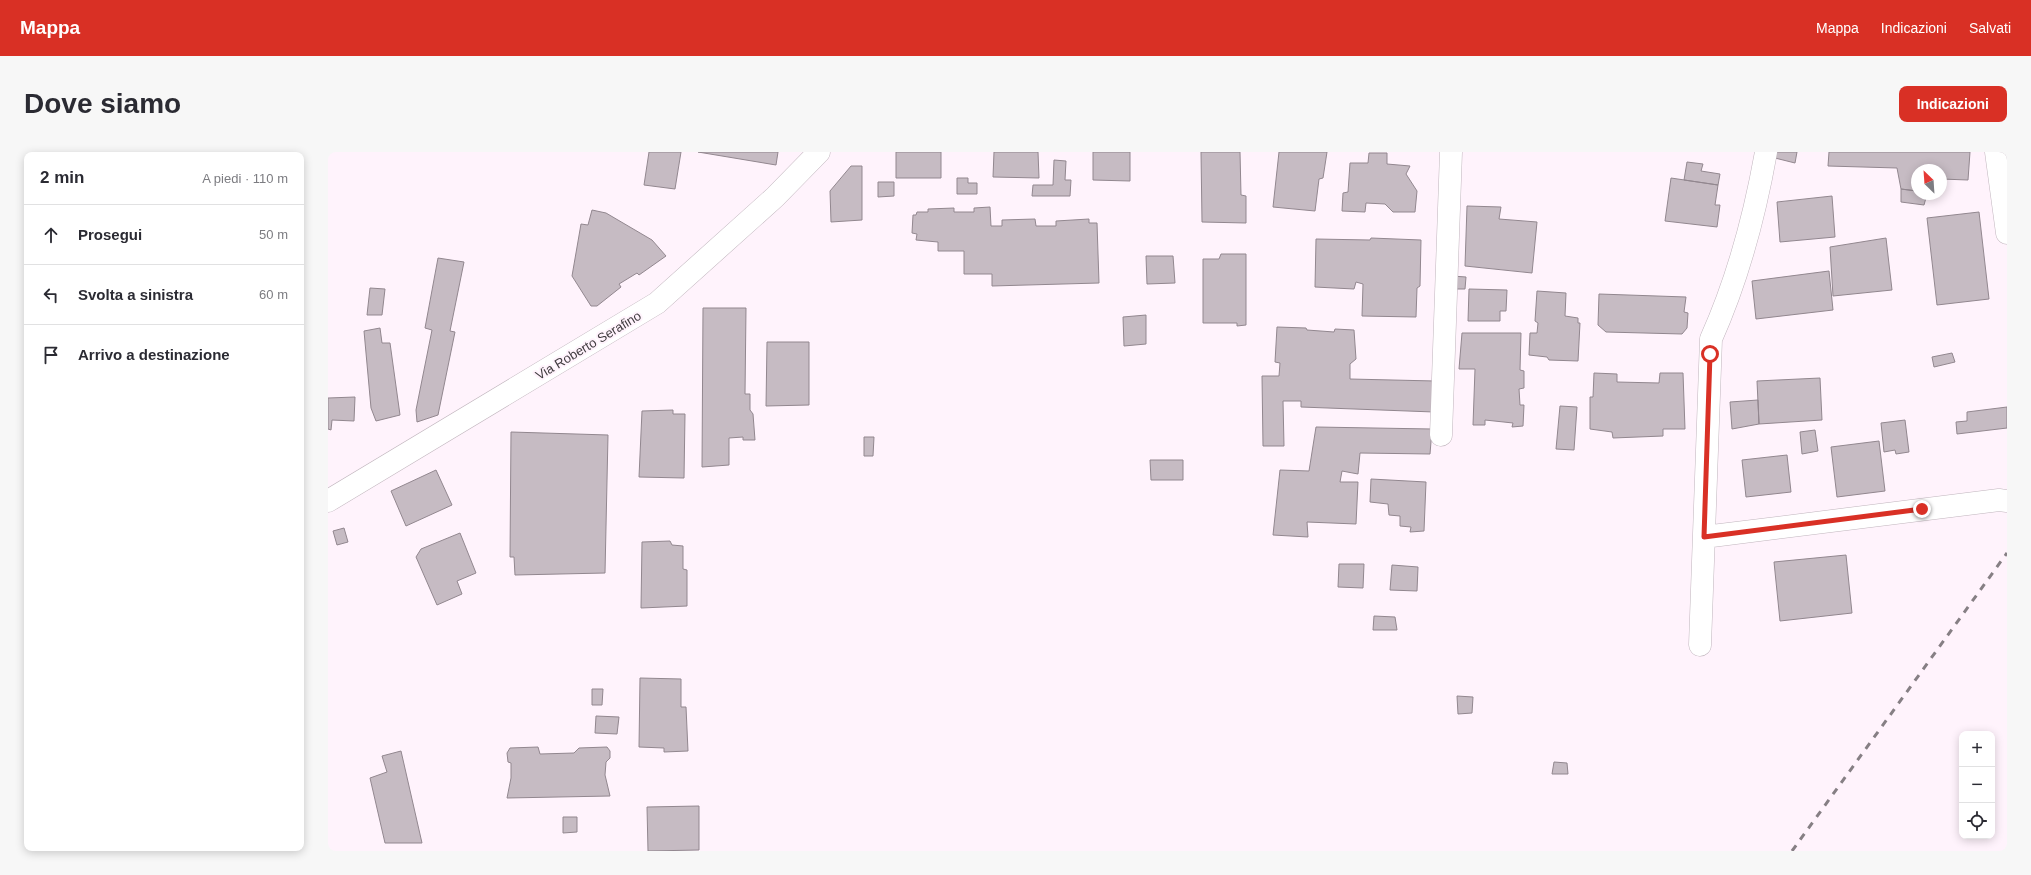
<!DOCTYPE html>
<html lang="it">
<meta charset="utf-8">
<style>
body{margin:0;font-family:Arial,sans-serif;background:#f7f7f7;color:#2b2b33}
.controls{position:absolute;right:12px;bottom:12px;display:grid;overflow:hidden;border-radius:8px;box-shadow:0 2px 10px #0003}
.controls button{width:36px;height:36px;display:grid;place-items:center;padding:0;border:0;border-bottom:1px solid #e1e1e2;background:#fff;color:#2b2b33;font:20px sans-serif}
.compass{position:absolute;left:1583px;top:12px;width:36px;height:36px;border-radius:50%;background:#fff;box-shadow:0 2px 10px #0003;rotate:335deg}
.stop{position:absolute;width:12px;height:12px;margin:-9px;border:3px solid #d93025;border-radius:50%;background:#fff}
.stop.end{background:#d93025;border-color:#fff;box-shadow:0 1px 4px #0008}
.list{margin:0;padding:0;list-style:none}
h2{display:flex;justify-content:space-between;align-items:center;height:52px;margin:0;padding:0 16px;font-size:17px}
h2 small{font-size:13px;font-weight:400;color:#7c7c81}
.list li{display:grid;grid-template-columns:26px 1fr auto;gap:12px;align-items:center;box-sizing:border-box;height:60px;padding:0 16px;border-top:1px solid #e1e1e2}
.list b{display:block;font-size:15px;white-space:nowrap}
.list em{font-size:13px;font-style:normal;color:#7c7c81}
.icon{flex:none;width:22px;height:22px;fill:none;stroke:currentColor;stroke-width:2;stroke-linecap:round;stroke-linejoin:round}
.map{position:relative;flex:none;width:1679px;height:699px;overflow:hidden;border-radius:8px}
header{display:flex;align-items:center;gap:24px;box-sizing:border-box;height:56px;padding:0 20px;background:#d93025;color:#fff}
header strong{font-size:19px}
nav{display:flex;gap:22px;margin-inline-start:auto;font-size:14px}
.intro{display:flex;align-items:center;justify-content:space-between;box-sizing:border-box;height:96px;padding:0 24px}
h1{margin:0;font-size:28px}
.button{padding:10px 18px;border-radius:8px;background:#d93025;color:#fff;font-size:14px;font-weight:700}
main{display:flex;gap:24px;padding:0 24px}
aside{flex:1;background:#fff;border-radius:8px;box-shadow:0 2px 10px #0003}
.map>svg:first-child{display:block}
.building{fill:#c6bbc3;stroke:#92878f}
.lines{fill:none;stroke-linecap:round;stroke-linejoin:round}
.minor-casing{stroke:#c0b5bd;stroke-width:23}
.secondary-casing{stroke:#c0b5bd;stroke-width:23}
.minor{stroke:#fff;stroke-width:22}
.secondary{stroke:#fff;stroke-width:22}
.rail{stroke:#867f84;stroke-width:3;stroke-dasharray:7 7;stroke-linecap:butt}
.route{stroke:#d93025;stroke-width:5}
.labels{text-anchor:middle;stroke-width:4;stroke-linejoin:round;paint-order:stroke}
.street-label{font-size:13px;fill:#403b3f;stroke:#fff3fc}
</style>
<header>
<strong>Mappa</strong>
<nav><a>Mappa</a><a>Indicazioni</a><a>Salvati</a></nav>
</header>
<div class="intro"><h1>Dove siamo</h1><a class="button">Indicazioni</a></div>
<main>
<aside>
<h2>2 min<small>A piedi · 110 m</small></h2>
<ul class="list">
<li><svg class="icon" aria-label="ahead" viewBox="0 0 24 24"><path d="M12 20V5M6 11l6-6 6 6"/></svg><div><b>Prosegui</b></div><em>50 m</em></li>
<li><svg class="icon" aria-label="left" viewBox="0 0 24 24"><path d="M17 20v-9H6M10 6l-5 5 5 5"/></svg><div><b>Svolta a sinistra</b></div><em>60 m</em></li>
<li><svg class="icon" aria-label="arrive" viewBox="0 0 24 24"><path d="M6 21V4h12l-3 4 3 4H6"/></svg><div><b>Arrivo a destinazione</b></div></li>
</ul>
</aside>
<div class="map">
<svg width="1679" height="699" viewBox="0 0 1679 699">
<rect width="100%" height="100%" fill="#fff3fc"/>
<path class="building" d="M 321,0 L 353,0 L 347,37 L 316,33 Z
M 370,0 L 450,0 L 448,13 Z
M 568,0 L 613,0 L 613,26 L 568,26 Z
M 666,0 L 710,0 L 711,26 L 665,25 Z
M 765,0 L 802,0 L 802,29 L 765,28 Z
M 873,0 L 912,0 L 913,43 L 918,44 L 918,71 L 874,70 Z
M 951,0 L 999,0 L 995,26 L 991,27 L 987,59 L 945,55 Z
M 1444,0 L 1469,0 L 1467,11 L 1443,5 Z
M 1501,0 L 1642,0 L 1640,28 L 1613,27 L 1613,18 L 1589,18 L 1589,39 L 1573,37 L 1569,16 L 1500,14 Z
M 1041,1 L 1059,1 L 1059,12 L 1082,14 L 1078,22 L 1089,39 L 1087,60 L 1065,60 L 1057,52 L 1038,51 L 1037,60 L 1014,59 L 1015,41 L 1020,40 L 1022,11 L 1040,11 Z
M 726,8 L 738,9 L 737,28 L 743,28 L 742,44 L 704,44 L 705,33 L 725,33 Z
M 1359,10 L 1375,12 L 1373,19 L 1392,22 L 1390,33 L 1356,28 Z
M 523,14 L 534,14 L 534,68 L 503,70 L 502,39 Z
M 629,26 L 640,26 L 640,31 L 649,31 L 649,42 L 629,42 Z
M 1343,26 L 1390,33 L 1387,53 L 1392,53 L 1389,75 L 1337,69 Z
M 550,30 L 566,30 L 566,44 L 550,45 Z
M 1573,37 L 1589,39 L 1589,42 L 1599,42 L 1596,53 L 1573,50 Z
M 1504,44 L 1507,85 L 1452,90 L 1449,50 Z
M 1139,54 L 1173,55 L 1171,67 L 1209,70 L 1204,121 L 1137,114 Z
M 662,55 L 663,74 L 674,74 L 674,68 L 707,67 L 708,74 L 728,74 L 728,69 L 761,67 L 761,71 L 769,71 L 771,131 L 664,134 L 664,122 L 636,122 L 636,99 L 610,99 L 610,90 L 588,88 L 589,82 L 584,81 L 585,63 L 588,63 L 589,60 L 600,60 L 600,57 L 626,56 L 626,60 L 646,60 L 646,56 Z
M 264,58 L 278,61 L 324,88 L 338,104 L 311,123 L 309,121 L 291,132 L 293,135 L 269,154 L 263,154 L 244,124 L 253,72 L 260,73 Z
M 1651,60 L 1661,147 L 1609,153 L 1599,66 Z
M 1043,86 L 1093,88 L 1092,134 L 1089,136 L 1088,165 L 1034,164 L 1035,132 L 1028,130 L 1026,137 L 987,135 L 988,87 L 1042,88 Z
M 1558,86 L 1564,138 L 1505,144 L 1502,95 Z
M 893,102 L 918,102 L 918,173 L 909,174 L 909,171 L 875,171 L 875,107 L 891,107 Z
M 818,104 L 845,104 L 847,131 L 819,132 Z
M 110,106 L 136,110 L 122,179 L 127,180 L 110,263 L 89,270 L 88,258 L 104,178 L 97,176 Z
M 1501,119 L 1505,158 L 1428,167 L 1424,129 Z
M 1124,124 L 1138,125 L 1137,137 L 1123,137 Z
M 42,136 L 57,137 L 54,163 L 39,163 Z
M 1141,137 L 1179,138 L 1178,159 L 1172,159 L 1172,169 L 1140,169 Z
M 1209,139 L 1238,141 L 1237,164 L 1250,166 L 1250,171 L 1252,171 L 1250,209 L 1221,208 L 1219,205 L 1201,203 L 1202,181 L 1209,181 L 1210,171 L 1207,169 Z
M 1271,142 L 1358,145 L 1356,160 L 1360,161 L 1359,176 L 1354,182 L 1278,180 L 1270,173 Z
M 375,156 L 418,156 L 417,242 L 422,242 L 422,258 L 425,262 L 427,288 L 415,288 L 415,285 L 401,286 L 401,313 L 374,315 Z
M 818,163 L 818,192 L 796,194 L 795,165 Z
M 949,175 L 978,176 L 979,178 L 1006,180 L 1007,177 L 1026,178 L 1028,207 L 1022,212 L 1022,227 L 1107,229 L 1106,260 L 973,255 L 973,249 L 955,249 L 956,294 L 935,294 L 934,224 L 951,224 L 952,211 L 947,210 Z
M 52,176 L 54,191 L 62,191 L 72,263 L 48,269 L 43,256 L 36,179 Z
M 1134,181 L 1193,181 L 1192,218 L 1196,219 L 1196,236 L 1191,237 L 1192,253 L 1196,253 L 1195,274 L 1184,275 L 1185,271 L 1157,268 L 1157,273 L 1145,273 L 1147,217 L 1131,217 Z
M 439,190 L 481,190 L 481,253 L 438,254 Z
M 1624,201 L 1627,210 L 1606,215 L 1604,205 Z
M 1266,221 L 1289,222 L 1289,230 L 1331,231 L 1332,221 L 1355,221 L 1357,277 L 1335,277 L 1335,284 L 1285,286 L 1284,280 L 1262,277 L 1262,245 L 1265,245 Z
M 1492,226 L 1494,268 L 1431,272 L 1429,229 Z
M 27,245 L 26,269 L 4,268 L 3,278 L 0,277 L 0,246 Z
M 1430,248 L 1431,272 L 1404,277 L 1402,250 Z
M 1232,254 L 1249,255 L 1246,298 L 1228,297 Z
M 1679,255 L 1679,276 L 1629,282 L 1628,270 L 1639,269 L 1639,260 Z
M 345,258 L 345,262 L 357,262 L 356,326 L 311,325 L 314,259 Z
M 1577,268 L 1581,300 L 1568,302 L 1567,298 L 1556,300 L 1553,271 Z
M 988,275 L 1104,277 L 1102,302 L 1032,301 L 1030,322 L 1014,319 L 1012,330 L 1030,330 L 1028,372 L 979,370 L 980,385 L 945,383 L 952,318 L 981,319 Z
M 1487,278 L 1490,299 L 1474,302 L 1472,280 Z
M 183,280 L 280,283 L 277,421 L 187,423 L 186,405 L 182,405 Z
M 536,285 L 546,285 L 545,304 L 536,304 Z
M 1551,289 L 1557,339 L 1509,345 L 1503,295 Z
M 1459,303 L 1463,340 L 1418,345 L 1414,308 Z
M 822,308 L 855,308 L 855,328 L 823,328 Z
M 108,318 L 124,353 L 78,374 L 63,339 Z
M 1043,327 L 1098,330 L 1096,379 L 1082,380 L 1083,375 L 1072,374 L 1072,364 L 1061,363 L 1060,352 L 1042,350 Z
M 16,376 L 20,390 L 9,393 L 5,379 Z
M 132,381 L 148,421 L 129,429 L 134,442 L 109,453 L 88,405 L 93,397 Z
M 342,389 L 344,393 L 355,394 L 355,417 L 359,418 L 359,454 L 313,456 L 314,390 Z
M 1518,403 L 1524,461 L 1452,469 L 1446,410 Z
M 1011,412 L 1036,412 L 1035,436 L 1010,435 Z
M 1064,413 L 1090,415 L 1089,439 L 1062,438 Z
M 1046,464 L 1067,465 L 1069,478 L 1045,478 Z
M 312,526 L 353,527 L 353,555 L 358,555 L 360,599 L 336,600 L 336,596 L 311,595 Z
M 264,537 L 275,537 L 274,553 L 264,553 Z
M 1129,544 L 1145,545 L 1144,561 L 1130,562 Z
M 268,564 L 291,565 L 289,582 L 267,581 Z
M 210,595 L 212,602 L 246,601 L 251,596 L 279,595 L 282,599 L 282,606 L 278,610 L 277,623 L 282,644 L 179,646 L 183,626 L 183,611 L 180,610 L 179,601 L 182,596 Z
M 73,599 L 94,691 L 57,691 L 42,626 L 59,620 L 54,604 Z
M 1226,610 L 1239,611 L 1240,622 L 1224,622 Z
M 371,654 L 371,698 L 320,699 L 319,655 Z
M 235,665 L 249,665 L 249,680 L 235,681 Z"/>
<g class="lines">
<g class="minor-casing">
<path id="minor" d="M 1668,0 L 1679,81
M 1113,283 L 1123,0
M 1376,385 L 1671,348 L 1679,349
M 1372,493 L 1383,187 C 1409,129 1427,62 1438,0"/>
</g>
<g class="secondary-casing">
<path id="secondary" d="M 0,349 L 329,151 L 447,45 L 491,0"/>
</g>
<use href="#minor" class="minor"/>
<use href="#secondary" class="secondary"/>
<path class="rail" d="M 1464,699 L 1679,401"/>
</g>
<g class="lines">
<path class="route" d="M 1382,202 L 1376,385 L 1594,357"/>
</g>
<g class="labels">
<g class="street-label">
<text transform="translate(260 193) rotate(-31)" y="5">Via Roberto Serafino</text>
</g>
</g>
</svg>
<div class="controls">
<button>+</button>
<button>−</button>
<button><svg class="icon" aria-label="locate" viewBox="0 0 24 24"><circle cx="12" cy="12" r="6"/><path d="M12 2v4M12 18v4M2 12h4M18 12h4"/></svg></button>
</div>
<svg class="compass" viewBox="-18 -18 36 36"><path d="M0-13l5 13h-10z" fill="#e53935"/><path d="M0 13l5-13h-10z" fill="#7c7c81"/></svg>
<div class="stop" style="left:1382px;top:202px"></div>
<div class="stop end" style="left:1594px;top:357px"></div>
</div>
</main>
